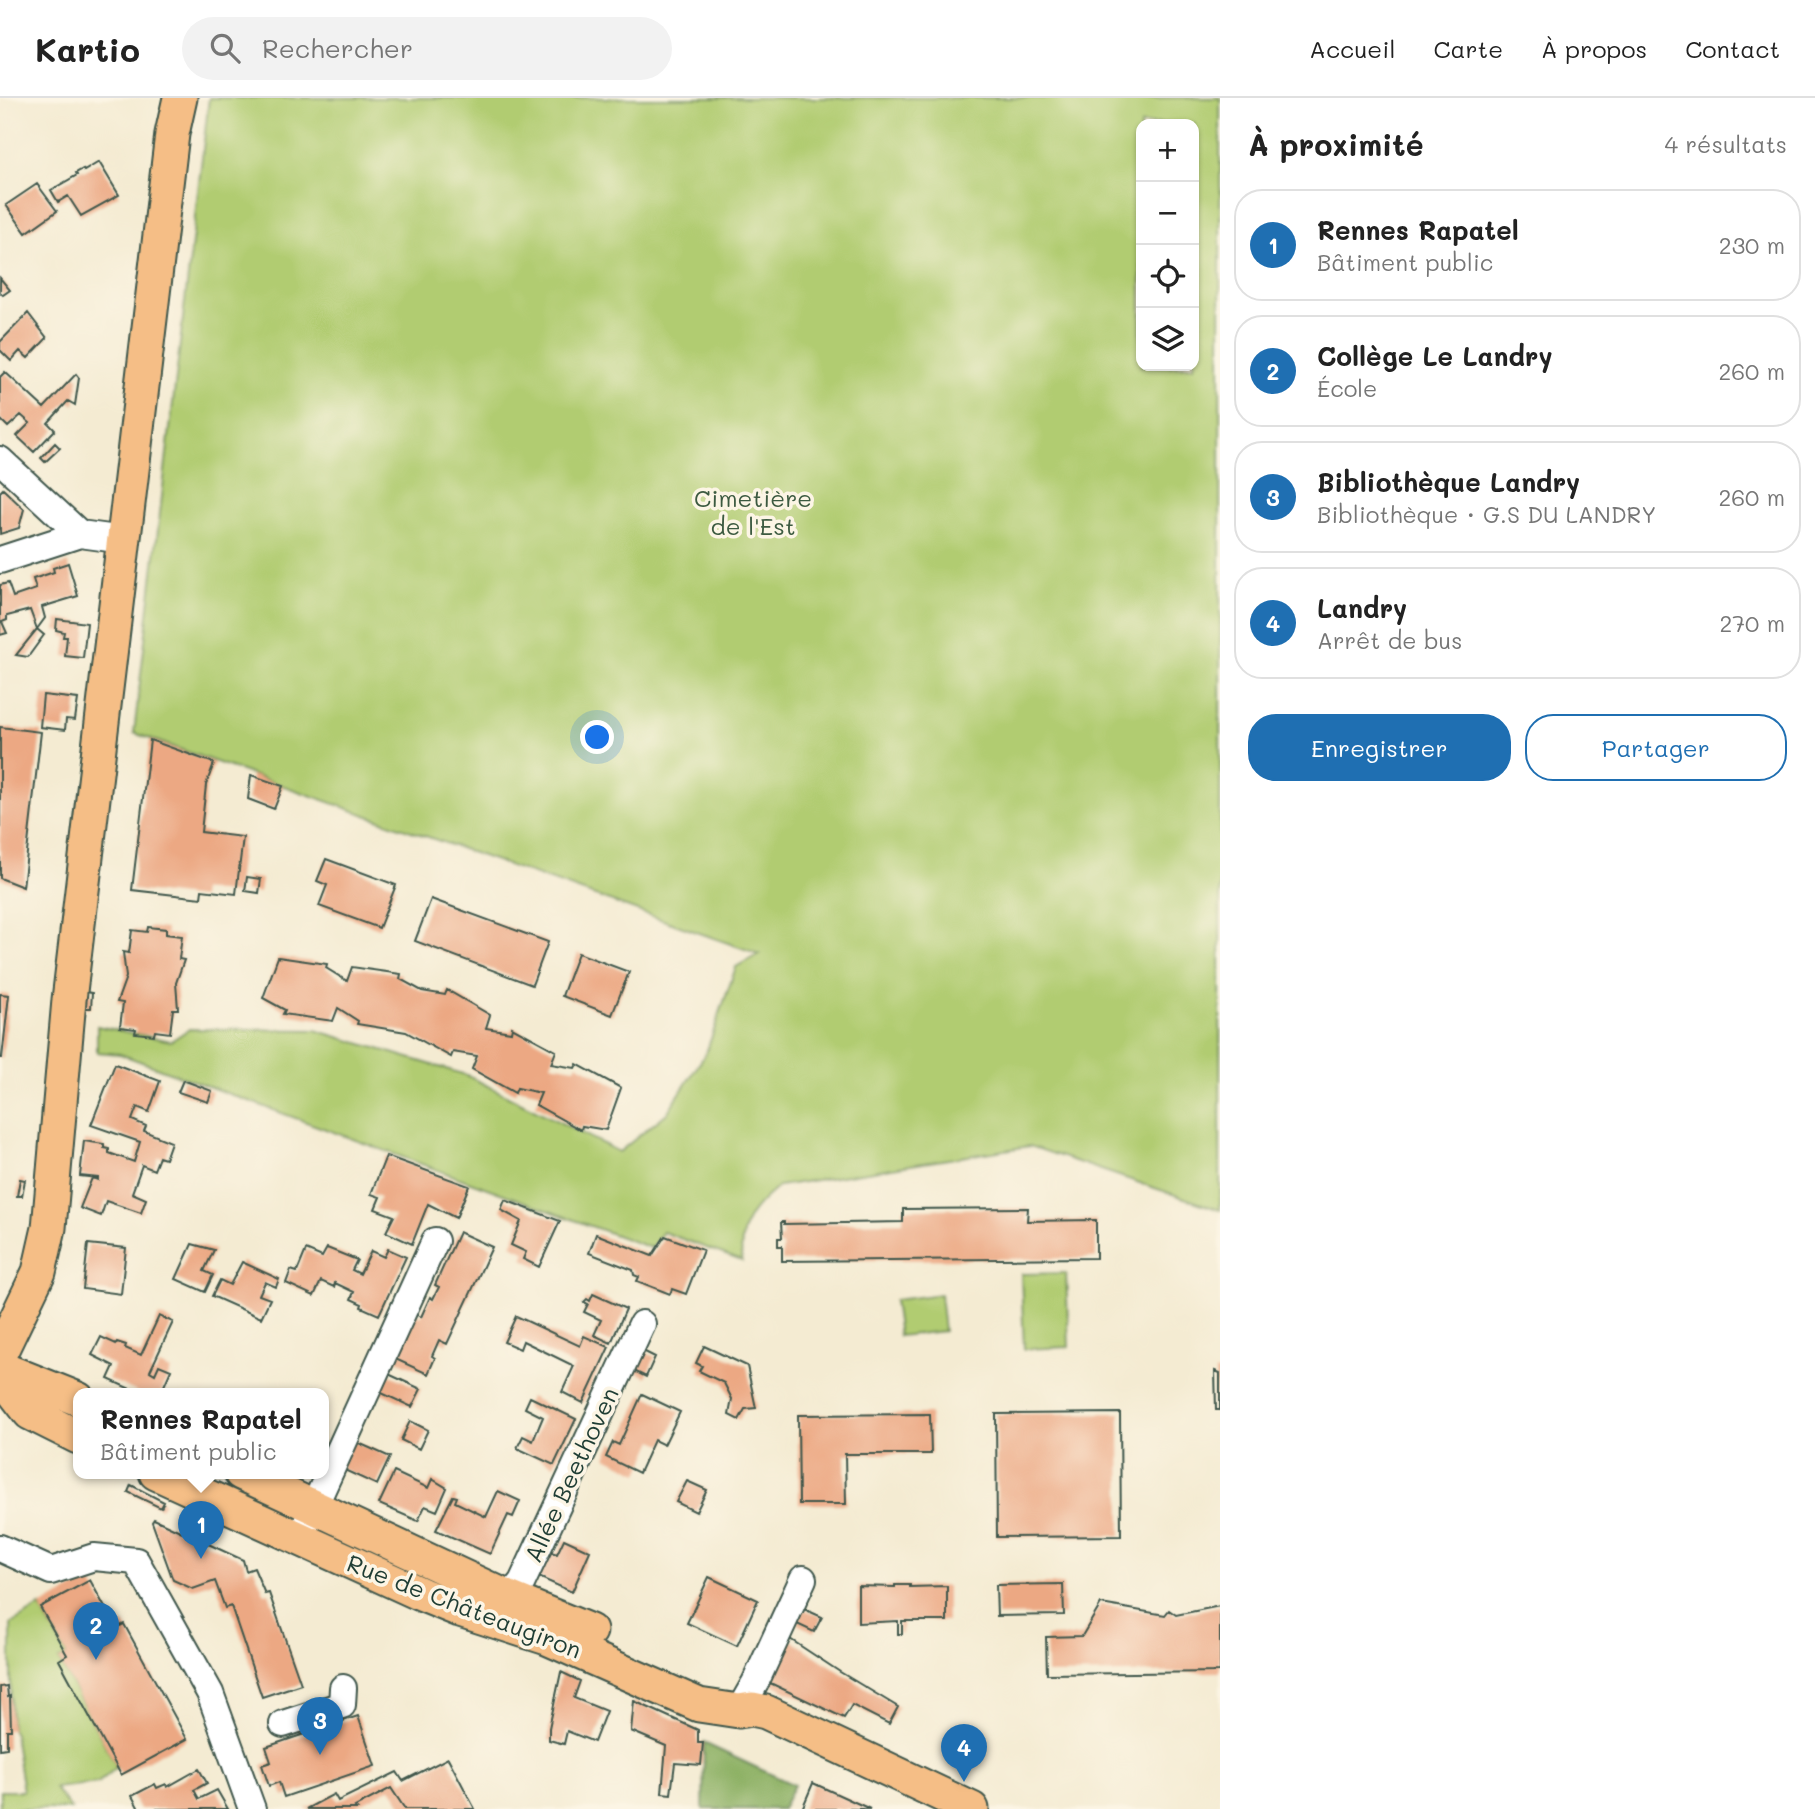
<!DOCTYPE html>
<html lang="fr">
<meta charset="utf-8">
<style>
body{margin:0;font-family:Mali,sans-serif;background:#f2f2f2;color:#222}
.controls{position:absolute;right:21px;top:21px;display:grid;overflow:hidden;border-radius:14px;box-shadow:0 2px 5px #0004}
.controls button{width:63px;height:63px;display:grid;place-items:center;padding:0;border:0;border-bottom:2px solid #e0e0e0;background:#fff;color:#222;font:35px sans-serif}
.you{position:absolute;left:598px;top:640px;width:24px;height:24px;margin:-18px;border:5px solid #fff;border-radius:50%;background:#1a73e8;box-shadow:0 0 0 10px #1a73e833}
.badge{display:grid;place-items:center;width:46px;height:46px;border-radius:50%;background:#1f6fb2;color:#fff;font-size:23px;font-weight:700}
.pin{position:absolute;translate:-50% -58px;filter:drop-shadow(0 2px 4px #0008)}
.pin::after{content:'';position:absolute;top:37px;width:24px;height:21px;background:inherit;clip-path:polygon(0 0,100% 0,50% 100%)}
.popup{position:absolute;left:73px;top:1290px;width:256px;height:91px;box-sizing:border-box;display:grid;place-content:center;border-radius:14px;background:#fff;filter:drop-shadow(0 2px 5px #0005);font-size:23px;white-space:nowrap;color:#767676}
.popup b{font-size:26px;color:#222}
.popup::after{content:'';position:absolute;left:50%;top:100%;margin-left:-14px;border:14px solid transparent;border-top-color:#fff}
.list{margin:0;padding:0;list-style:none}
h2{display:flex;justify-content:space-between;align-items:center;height:91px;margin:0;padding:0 28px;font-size:30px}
h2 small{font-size:23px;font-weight:400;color:#767676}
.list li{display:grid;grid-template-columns:46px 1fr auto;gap:21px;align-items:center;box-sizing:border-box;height:112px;margin:0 14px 14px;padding:0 14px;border:2px solid #e0e0e0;border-radius:28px}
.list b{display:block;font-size:26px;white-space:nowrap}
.list p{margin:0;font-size:23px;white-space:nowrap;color:#767676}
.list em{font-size:23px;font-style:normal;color:#767676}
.actions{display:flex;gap:14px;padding:21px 28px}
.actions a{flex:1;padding:16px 0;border:2px solid #1f6fb2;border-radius:28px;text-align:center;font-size:24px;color:#1f6fb2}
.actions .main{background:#1f6fb2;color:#fff}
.icon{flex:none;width:38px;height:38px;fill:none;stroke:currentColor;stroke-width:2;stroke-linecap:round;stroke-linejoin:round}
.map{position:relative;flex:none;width:1220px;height:1711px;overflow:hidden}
header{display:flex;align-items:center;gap:42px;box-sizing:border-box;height:98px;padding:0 35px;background:#fff;border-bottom:2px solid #e0e0e0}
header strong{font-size:33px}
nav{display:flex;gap:38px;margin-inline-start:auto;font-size:24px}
.search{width:490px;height:63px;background:#f2f2f2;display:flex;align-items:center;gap:18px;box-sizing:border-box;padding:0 24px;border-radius:38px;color:#767676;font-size:26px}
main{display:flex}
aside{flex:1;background:#fff}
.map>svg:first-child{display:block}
.green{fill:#b1cc71;stroke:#688452;stroke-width:2;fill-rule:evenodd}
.forest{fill:#8cb063;stroke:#56764c;stroke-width:2}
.building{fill:#eca883}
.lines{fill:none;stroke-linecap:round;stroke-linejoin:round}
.minor-casing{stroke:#3f574c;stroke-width:30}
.major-casing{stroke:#3f574c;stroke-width:37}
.minor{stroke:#fff;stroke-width:26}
.major{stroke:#f5be86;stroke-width:33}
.labels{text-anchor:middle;stroke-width:7;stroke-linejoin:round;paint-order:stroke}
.park-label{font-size:24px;fill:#3c5a40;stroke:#fcf5e5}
.street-label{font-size:24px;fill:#1f3d34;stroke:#fcf5e5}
</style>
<header>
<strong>Kartio</strong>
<div class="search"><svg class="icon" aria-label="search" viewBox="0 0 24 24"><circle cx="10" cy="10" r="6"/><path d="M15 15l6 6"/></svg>Rechercher</div>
<nav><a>Accueil</a><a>Carte</a><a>À propos</a><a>Contact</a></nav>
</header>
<main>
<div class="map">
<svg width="1220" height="1711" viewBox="0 0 1220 1711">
<rect width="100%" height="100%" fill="#fcf5e5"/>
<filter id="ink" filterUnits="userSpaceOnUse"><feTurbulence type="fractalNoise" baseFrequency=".0143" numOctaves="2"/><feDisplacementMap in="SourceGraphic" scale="14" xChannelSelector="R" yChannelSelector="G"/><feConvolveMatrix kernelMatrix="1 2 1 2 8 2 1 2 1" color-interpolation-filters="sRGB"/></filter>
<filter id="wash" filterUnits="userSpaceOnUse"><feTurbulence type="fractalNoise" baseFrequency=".00686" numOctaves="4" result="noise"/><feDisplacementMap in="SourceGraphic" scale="28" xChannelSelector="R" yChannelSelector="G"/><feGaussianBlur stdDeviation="1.57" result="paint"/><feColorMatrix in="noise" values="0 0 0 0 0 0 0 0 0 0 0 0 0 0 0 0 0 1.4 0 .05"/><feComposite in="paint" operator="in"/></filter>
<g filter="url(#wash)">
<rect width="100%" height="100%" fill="#f4ebd2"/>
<path class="green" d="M 209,0 L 1220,0 L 1220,1112 L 1030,1048 L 779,1088 C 752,1110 738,1126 742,1163 L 663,1134 L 651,1150 L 120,956 L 97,954 L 97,928 L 171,943 L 189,931 L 315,932 L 466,977 L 619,1054 L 667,1015 L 706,955 L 736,869 L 759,856 L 134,635 ZM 1194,26 L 1194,268 L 1141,268 L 1141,26 Z
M 1066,1175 L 1069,1249 L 1024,1251 L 1021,1176 Z
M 940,1196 L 944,1233 L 899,1238 L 894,1202 Z
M 40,1509 L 67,1557 L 59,1562 L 117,1669 L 98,1685 L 54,1690 L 71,1711 L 0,1711 L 0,1693 L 23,1693 L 14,1636 L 11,1631 L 11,1526 Z"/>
<path class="forest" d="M 704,1645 L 794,1687 L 782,1711 L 703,1711 Z"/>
<g id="blocks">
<path class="building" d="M 99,64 L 119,97 L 81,118 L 68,98 L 58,104 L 51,92 L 77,77 L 76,75 L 83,71 L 84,73 Z
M 37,86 L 57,113 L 26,135 L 6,107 Z
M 0,180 L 10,192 L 3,197 L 0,194 Z
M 28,215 L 47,240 L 28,260 L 20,253 L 11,263 L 0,252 L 0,244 Z
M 5,274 L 44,310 L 76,276 L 79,280 L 75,307 L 68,303 L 48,325 L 55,332 L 34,354 L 17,338 L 30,325 L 21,317 L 8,329 L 0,321 L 0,279 Z
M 55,345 L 60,350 L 45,364 L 41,360 Z
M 3,391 L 24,411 L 19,430 L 0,436 L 0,394 Z
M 68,465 L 78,498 L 42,509 L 45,520 L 37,531 L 44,537 L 28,559 L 16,557 L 37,531 L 30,512 L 7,518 L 7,522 L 2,524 L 7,535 L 0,537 L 0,487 L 8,485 L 13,499 L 36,491 L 33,481 L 54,474 L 53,470 Z
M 57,521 L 87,525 L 83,560 L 65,558 L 67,539 L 63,539 L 64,534 L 56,532 Z
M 43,597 L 78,601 L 75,622 L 66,621 L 65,632 L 40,629 Z
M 0,629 L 41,634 L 23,789 L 0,780 Z
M 150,642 L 214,665 L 206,687 L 201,734 L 243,739 L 236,796 L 202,792 L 201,800 L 132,792 Z
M 251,677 L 283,688 L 274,711 L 248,701 Z
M 326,761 L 396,787 L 379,830 L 319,808 L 327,787 L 317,783 Z
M 247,779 L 261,781 L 259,795 L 245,793 Z
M 431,801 L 548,844 L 532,887 L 415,843 Z
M 148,829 L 166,831 L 166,836 L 182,838 L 179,861 L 184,862 L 176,885 L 178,911 L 173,911 L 170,935 L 155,933 L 154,937 L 135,935 L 136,931 L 120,929 L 123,905 L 117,904 L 126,879 L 123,854 L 129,855 L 132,832 L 147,834 Z
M 578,855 L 629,874 L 612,917 L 562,898 Z
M 278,859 L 327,866 L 326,870 L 347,883 L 352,869 L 401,876 L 400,881 L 422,893 L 445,897 L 447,892 L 490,917 L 486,930 L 511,934 L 512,929 L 556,953 L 551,966 L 575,970 L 577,966 L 621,990 L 606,1032 L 582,1028 L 581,1032 L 536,1007 L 541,995 L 517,990 L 515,995 L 472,971 L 477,958 L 453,954 L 451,959 L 406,934 L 357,926 L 358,923 L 338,910 L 333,923 L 283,916 L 285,912 L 263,900 Z
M 86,894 L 92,895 L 91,910 L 86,910 Z
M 0,896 L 9,897 L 2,960 L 0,960 Z
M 115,966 L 160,983 L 149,1014 L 137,1009 L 132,1022 L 146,1028 L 144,1033 L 171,1044 L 165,1061 L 159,1059 L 154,1072 L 142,1067 L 132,1095 L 146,1101 L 141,1115 L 106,1103 L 101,1118 L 80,1110 L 92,1080 L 98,1082 L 98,1080 L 80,1078 L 84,1043 L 104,1046 L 104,1050 L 109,1051 L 109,1055 L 134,1064 L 140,1044 L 91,1027 Z
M 183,982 L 212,993 L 208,1004 L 178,994 Z
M 386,1058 L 469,1088 L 456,1120 L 428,1106 L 412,1146 L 386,1134 L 394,1118 L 375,1111 L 380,1099 L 371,1096 Z
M 20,1081 L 25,1082 L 22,1098 L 17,1098 Z
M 505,1102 L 560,1123 L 539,1169 L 523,1161 L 526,1154 L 511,1147 L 521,1123 L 501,1112 Z
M 1028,1110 L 1027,1123 L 1096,1122 L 1096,1160 L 782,1163 L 782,1148 L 778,1148 L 778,1140 L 782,1140 L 781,1124 L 784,1124 L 784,1126 L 903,1124 L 903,1111 Z
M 459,1134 L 492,1149 L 447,1246 L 439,1242 L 432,1258 L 435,1260 L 428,1276 L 391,1259 L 412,1214 L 421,1219 L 430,1199 L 433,1201 L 439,1189 L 435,1187 Z
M 596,1136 L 652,1158 L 665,1138 L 703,1152 L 686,1196 L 672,1191 L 670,1196 L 637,1183 L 639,1179 L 634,1177 L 633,1172 L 589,1155 Z
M 88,1146 L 126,1150 L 121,1196 L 83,1191 Z
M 192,1146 L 214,1152 L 204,1173 L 213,1177 L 205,1194 L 176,1181 Z
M 327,1150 L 357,1162 L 352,1172 L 360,1176 L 371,1153 L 384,1159 L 388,1151 L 406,1159 L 379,1217 L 361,1209 L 362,1206 L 351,1201 L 354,1194 L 335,1185 L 334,1189 L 321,1183 L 314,1198 L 286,1185 L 291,1172 L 297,1174 L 306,1152 L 322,1159 Z
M 242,1164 L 279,1181 L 276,1189 L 265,1184 L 259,1197 L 270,1201 L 261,1220 L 212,1198 L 220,1182 L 230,1187 Z
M 593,1196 L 626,1211 L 611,1245 L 594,1237 L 601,1222 L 584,1214 L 588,1206 L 584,1204 L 587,1201 L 590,1203 Z
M 159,1218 L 173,1224 L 150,1273 L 155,1276 L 159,1267 L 171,1272 L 161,1295 L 139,1295 L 108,1281 L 114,1268 L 92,1257 L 101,1239 L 116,1246 L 117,1244 L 126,1247 L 125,1250 L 141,1257 Z
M 516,1218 L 580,1248 L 584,1238 L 609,1249 L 583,1305 L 562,1294 L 574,1268 L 523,1243 L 520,1251 L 504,1244 Z
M 704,1248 L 747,1268 L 756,1310 L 745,1311 L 739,1322 L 729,1317 L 732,1301 L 724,1285 L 699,1273 L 702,1268 L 696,1265 Z
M 639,1251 L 655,1259 L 646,1279 L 630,1271 Z
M 1215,1273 L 1220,1275 L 1220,1312 L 1216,1312 Z
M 384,1274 L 421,1291 L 412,1309 L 375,1292 Z
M 642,1296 L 680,1314 L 664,1347 L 654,1342 L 639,1375 L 606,1359 L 613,1344 L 619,1347 Z
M 530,1299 L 576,1321 L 554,1367 L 517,1350 L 523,1338 L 533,1343 L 543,1319 L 525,1310 Z
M 1120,1315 L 1121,1438 L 997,1439 L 996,1316 Z
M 930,1316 L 931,1356 L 845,1356 L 846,1406 L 799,1406 L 798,1317 Z
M 410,1323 L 428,1332 L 419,1351 L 401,1342 Z
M 352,1342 L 390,1359 L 377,1387 L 340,1370 Z
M 394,1374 L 428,1390 L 432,1381 L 447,1390 L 437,1413 L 425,1408 L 418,1423 L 379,1406 Z
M 687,1383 L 707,1392 L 696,1414 L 676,1404 Z
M 131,1387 L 164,1404 L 161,1410 L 128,1394 Z
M 498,1393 L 520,1403 L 513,1419 L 508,1417 L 490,1456 L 436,1432 L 453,1398 L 457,1399 L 455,1404 L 486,1419 Z
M 154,1421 L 243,1462 L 246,1473 L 254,1470 L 265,1496 L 269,1495 L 301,1586 L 262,1599 L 231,1508 L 225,1510 L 215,1483 L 193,1491 L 173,1482 L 152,1424 Z
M 564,1441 L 590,1453 L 572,1494 L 534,1477 L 545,1452 L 557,1456 Z
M 709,1479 L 758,1502 L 737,1548 L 687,1525 Z
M 90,1482 L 116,1530 L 124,1526 L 187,1641 L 121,1677 L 59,1562 L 67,1557 L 40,1509 Z
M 1063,1486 L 1064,1517 L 997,1518 L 996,1487 Z
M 895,1487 L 910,1487 L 910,1489 L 947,1488 L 947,1523 L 902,1523 L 902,1536 L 898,1536 L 898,1523 L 858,1525 L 858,1488 L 895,1489 Z
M 1101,1506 L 1165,1517 L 1169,1512 L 1176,1517 L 1220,1508 L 1220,1574 L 1047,1576 L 1046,1539 L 1082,1538 Z
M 804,1511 L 822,1519 L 814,1534 L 797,1526 Z
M 790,1541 L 840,1574 L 898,1609 L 889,1626 L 852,1607 L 844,1620 L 768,1584 Z
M 561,1574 L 580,1583 L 574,1600 L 606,1613 L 594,1644 L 567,1633 L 564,1646 L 549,1642 L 549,1630 Z
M 7,1588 L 8,1599 L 10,1598 L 11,1632 L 7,1632 L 7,1650 L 0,1651 L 0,1589 Z
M 634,1603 L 698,1632 L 698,1645 L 703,1645 L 701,1667 L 675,1665 L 671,1696 L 662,1695 L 666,1648 L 631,1633 Z
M 358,1618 L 375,1668 L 284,1699 L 279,1684 L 269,1688 L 262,1667 L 271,1664 L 266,1649 Z
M 448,1660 L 475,1711 L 405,1711 L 391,1690 L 355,1709 L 357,1711 L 306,1711 L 334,1696 L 338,1703 L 397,1674 L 403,1683 Z
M 199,1671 L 207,1685 L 194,1692 L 199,1701 L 217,1692 L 228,1711 L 139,1711 L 132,1698 L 155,1686 L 157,1690 L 166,1686 L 167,1689 Z
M 813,1685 L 870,1711 L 802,1711 Z"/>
</g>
</g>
<g filter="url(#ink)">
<use href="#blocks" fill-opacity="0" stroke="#3f574c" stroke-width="2"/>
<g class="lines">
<g class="minor-casing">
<path id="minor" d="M 0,362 L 80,436
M 0,462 L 80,436 L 124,442
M 307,1424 L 435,1143
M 0,1450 L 51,1473 L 94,1459 L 136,1463 L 210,1595 L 252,1711
M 505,1517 L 509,1500 L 522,1484 L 642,1226
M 739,1613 L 755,1585 L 803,1481
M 283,1626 L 342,1607 L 343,1590"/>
</g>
<g class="major-casing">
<path id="major" d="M 0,1255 L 39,1174 L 49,1130 L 69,902 L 172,36 L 180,0
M 0,1270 L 78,1301
M 0,1276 L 30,1315 L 78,1339
M 156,1375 L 423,1497 L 460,1512 L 547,1540 L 699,1607 L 739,1613 L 752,1611 L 766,1614 L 972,1711
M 241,1375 L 509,1500 L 590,1533"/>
</g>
<use href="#minor" class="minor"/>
<use href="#major" class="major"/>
</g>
</g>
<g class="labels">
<g class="park-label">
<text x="753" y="409">Cimetière<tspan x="753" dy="28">de l'Est</tspan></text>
</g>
<g class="street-label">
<text transform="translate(572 1377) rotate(-65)" y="8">Allée Beethoven</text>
<text transform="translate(464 1509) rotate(21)" y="8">Rue de Châteaugiron</text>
</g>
</g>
</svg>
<div class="controls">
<button>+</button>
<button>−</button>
<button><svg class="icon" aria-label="locate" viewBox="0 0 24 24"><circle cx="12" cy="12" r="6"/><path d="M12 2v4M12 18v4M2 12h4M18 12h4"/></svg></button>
<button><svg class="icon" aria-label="layers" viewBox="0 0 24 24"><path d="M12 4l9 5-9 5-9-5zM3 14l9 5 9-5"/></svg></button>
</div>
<div class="you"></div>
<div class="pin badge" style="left:201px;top:1461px">1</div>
<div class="popup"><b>Rennes Rapatel</b>Bâtiment public</div>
<div class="pin badge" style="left:96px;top:1562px">2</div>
<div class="pin badge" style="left:320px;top:1657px">3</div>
<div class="pin badge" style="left:964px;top:1684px">4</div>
</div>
<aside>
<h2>À proximité<small>4 résultats</small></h2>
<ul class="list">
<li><span class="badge">1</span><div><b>Rennes Rapatel</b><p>Bâtiment public</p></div><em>230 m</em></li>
<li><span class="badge">2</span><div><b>Collège Le Landry</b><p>École</p></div><em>260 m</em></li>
<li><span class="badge">3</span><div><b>Bibliothèque Landry</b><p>Bibliothèque · G.S DU LANDRY</p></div><em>260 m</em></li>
<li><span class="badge">4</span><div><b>Landry</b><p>Arrêt de bus</p></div><em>270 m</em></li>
</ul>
<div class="actions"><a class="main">Enregistrer</a><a>Partager</a></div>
</aside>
</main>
